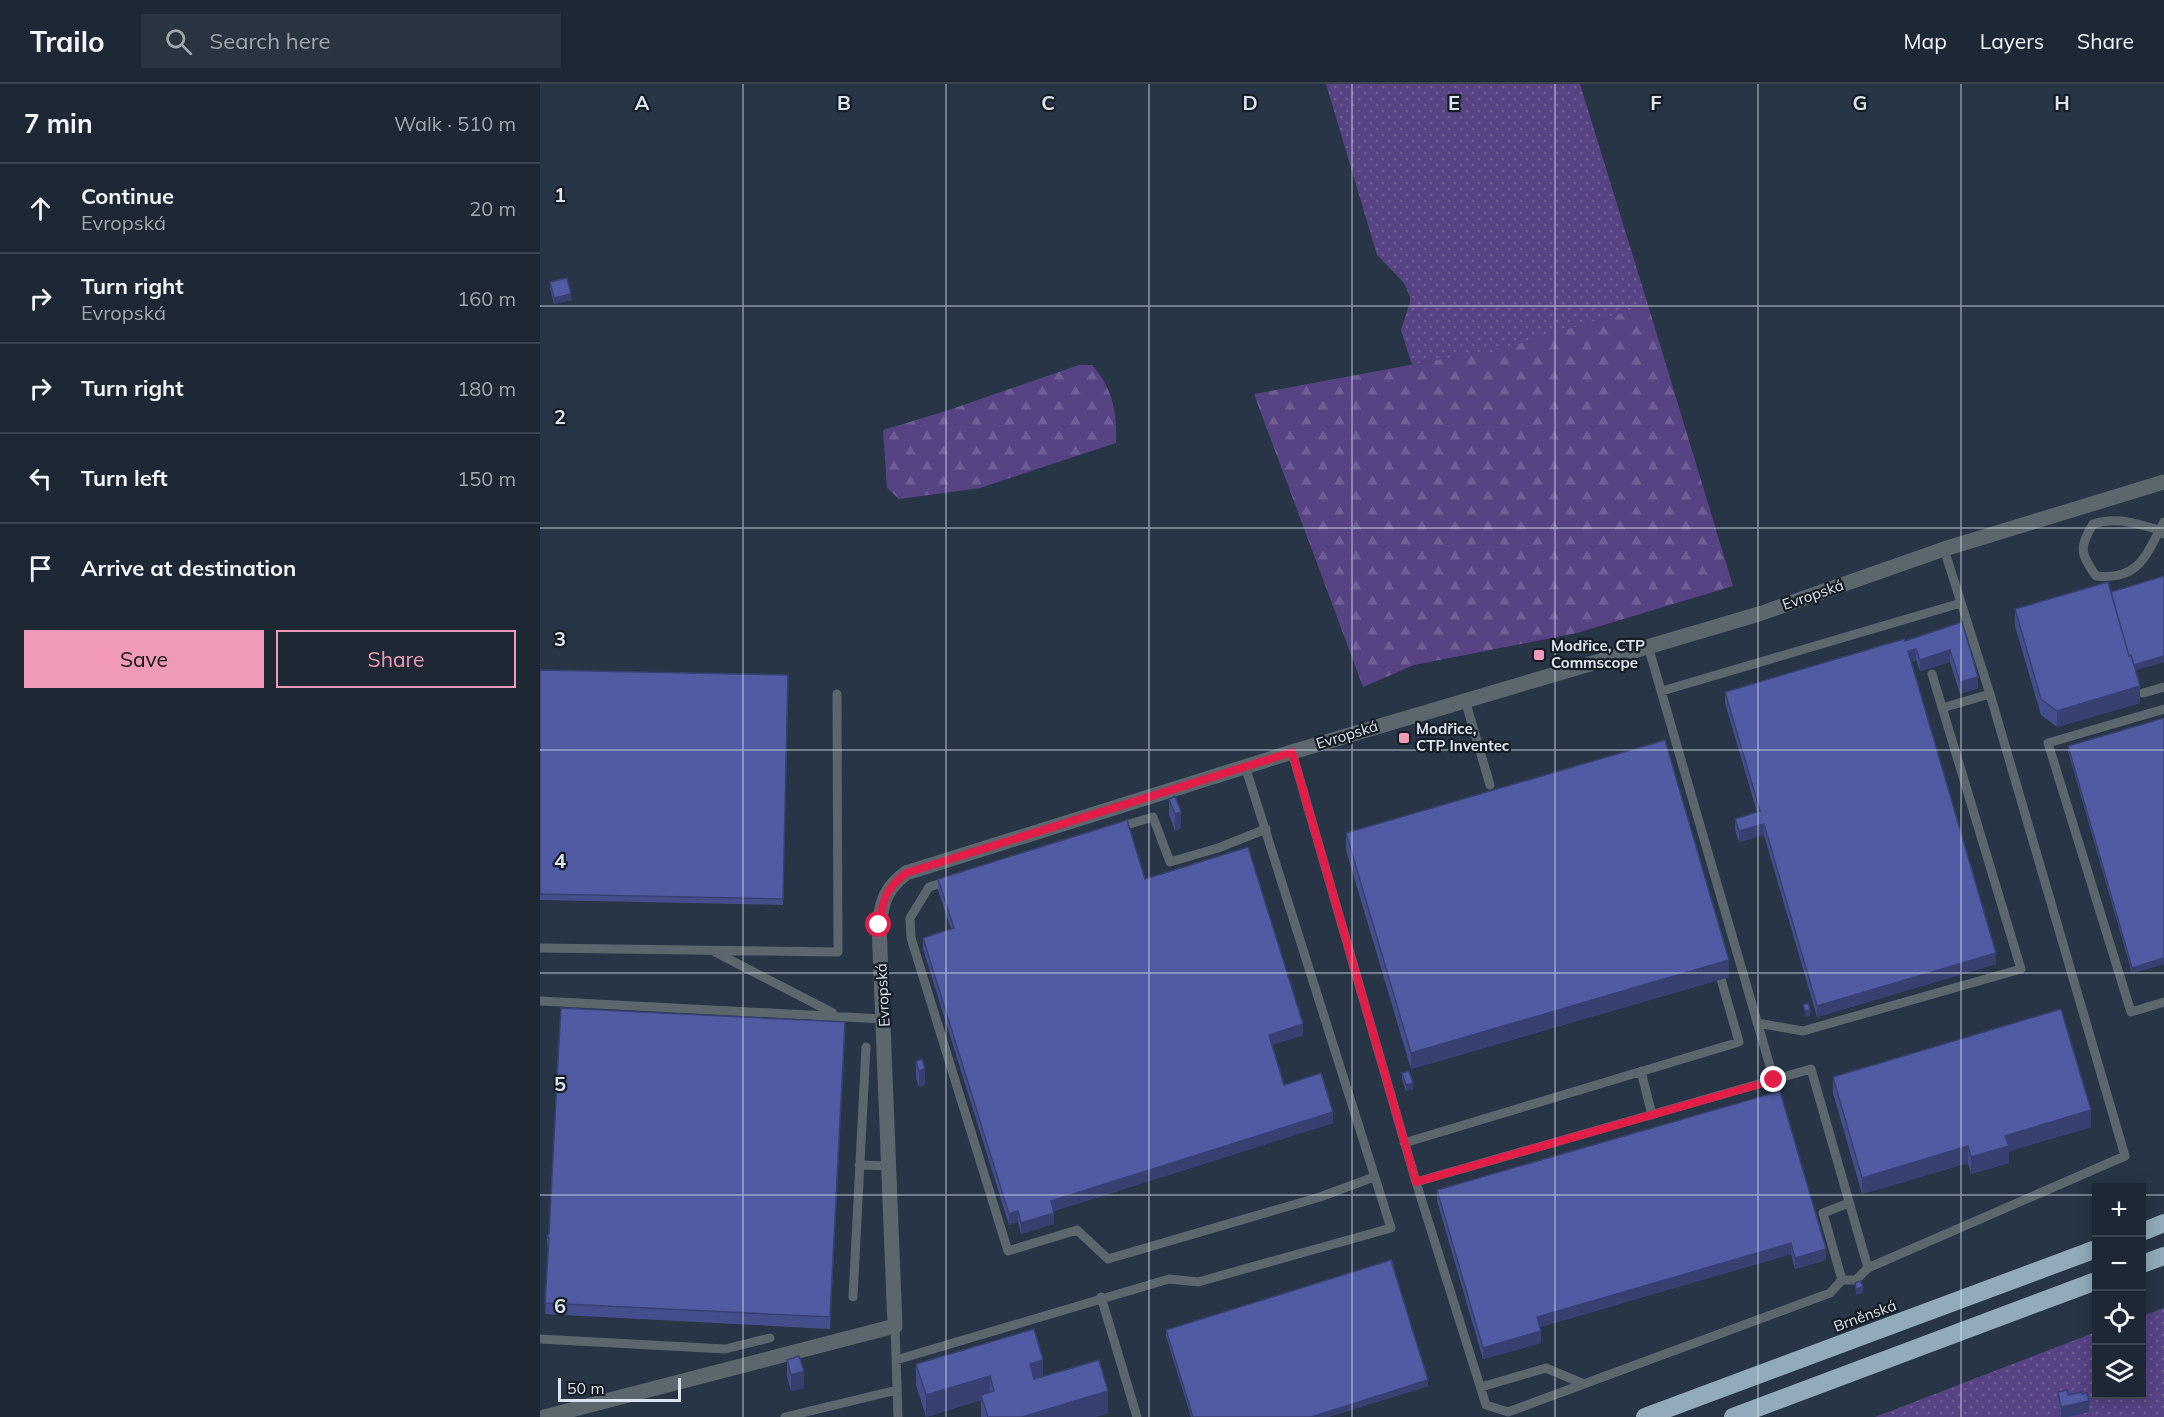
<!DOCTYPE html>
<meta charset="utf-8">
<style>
body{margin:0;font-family:Mulish,sans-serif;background:#2a3440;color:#f1f3f6}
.controls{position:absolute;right:18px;bottom:18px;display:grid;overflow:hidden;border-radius:0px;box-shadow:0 3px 15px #0003}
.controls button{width:54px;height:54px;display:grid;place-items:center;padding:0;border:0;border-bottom:2px solid #3b444f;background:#1d2834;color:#f1f3f6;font:30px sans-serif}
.scale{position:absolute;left:18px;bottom:15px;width:123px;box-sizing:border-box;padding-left:6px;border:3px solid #dbe4ef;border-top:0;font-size:16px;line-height:21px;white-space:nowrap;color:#dbe4ef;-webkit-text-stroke:4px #161c24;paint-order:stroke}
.stop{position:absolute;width:18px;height:18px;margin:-14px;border:4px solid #e11d48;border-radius:50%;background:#fff}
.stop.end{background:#e11d48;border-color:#fff;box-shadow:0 2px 6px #0008}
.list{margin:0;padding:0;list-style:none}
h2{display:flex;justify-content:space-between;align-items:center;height:78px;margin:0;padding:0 24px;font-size:26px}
h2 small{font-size:20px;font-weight:400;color:#a0a6ac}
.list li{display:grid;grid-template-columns:39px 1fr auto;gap:18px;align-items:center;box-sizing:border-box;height:90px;padding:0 24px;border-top:2px solid #3b444f}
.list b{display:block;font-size:22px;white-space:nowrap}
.list p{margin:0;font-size:20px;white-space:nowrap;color:#a0a6ac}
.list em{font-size:20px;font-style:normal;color:#a0a6ac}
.actions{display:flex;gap:12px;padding:18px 24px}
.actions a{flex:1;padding:14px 0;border:2px solid #f09ab7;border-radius:0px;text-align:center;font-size:21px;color:#f09ab7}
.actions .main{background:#f09ab7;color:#111}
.icon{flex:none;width:33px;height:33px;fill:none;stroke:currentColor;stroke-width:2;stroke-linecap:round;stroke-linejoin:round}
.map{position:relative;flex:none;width:1624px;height:1333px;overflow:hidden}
header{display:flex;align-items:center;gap:36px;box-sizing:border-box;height:84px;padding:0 30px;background:#1d2834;border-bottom:2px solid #3b444f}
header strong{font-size:28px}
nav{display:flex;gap:33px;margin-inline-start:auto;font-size:21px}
.search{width:420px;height:54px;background:#2a3440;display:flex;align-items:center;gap:15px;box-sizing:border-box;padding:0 21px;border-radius:0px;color:#a0a6ac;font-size:22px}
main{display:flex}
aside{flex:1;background:#1d2834}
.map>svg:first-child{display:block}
.green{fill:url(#green-dots)}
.forest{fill:url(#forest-firs)}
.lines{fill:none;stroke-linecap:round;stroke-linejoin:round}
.lane{stroke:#5c666d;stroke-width:9}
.street{stroke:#5c666d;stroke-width:15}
.highway{stroke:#91abba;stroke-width:18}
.wall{fill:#454e8c}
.shaded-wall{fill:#384072}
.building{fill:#505ba3;stroke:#384072;stroke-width:1.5}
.route{stroke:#e11d48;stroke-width:8}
.grid{fill:none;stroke:#dbe4ef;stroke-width:1.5;stroke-opacity:0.55}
.poi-dot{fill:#f09ab7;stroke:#161c24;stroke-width:2}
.labels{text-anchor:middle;stroke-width:4.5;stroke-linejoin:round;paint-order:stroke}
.street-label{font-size:15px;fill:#dbe4ef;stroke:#161c24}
.poi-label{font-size:15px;font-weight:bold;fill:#dbe4ef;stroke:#161c24;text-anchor:start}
.grid-label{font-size:20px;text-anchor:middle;font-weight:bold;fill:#dbe4ef;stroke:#161c24;stroke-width:4.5;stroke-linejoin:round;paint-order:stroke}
</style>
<header>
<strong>Trailo</strong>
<div class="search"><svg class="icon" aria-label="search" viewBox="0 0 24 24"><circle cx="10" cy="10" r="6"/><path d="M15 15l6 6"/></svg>Search here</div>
<nav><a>Map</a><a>Layers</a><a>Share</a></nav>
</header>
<main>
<aside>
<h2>7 min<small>Walk · 510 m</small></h2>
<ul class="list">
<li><svg class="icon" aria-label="ahead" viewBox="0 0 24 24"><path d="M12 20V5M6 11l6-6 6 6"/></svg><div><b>Continue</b><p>Evropská</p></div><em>20 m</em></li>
<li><svg class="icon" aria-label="right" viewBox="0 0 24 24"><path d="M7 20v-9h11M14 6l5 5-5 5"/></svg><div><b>Turn right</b><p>Evropská</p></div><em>160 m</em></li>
<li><svg class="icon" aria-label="right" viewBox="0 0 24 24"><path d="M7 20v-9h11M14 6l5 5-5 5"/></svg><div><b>Turn right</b></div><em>180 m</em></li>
<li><svg class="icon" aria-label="left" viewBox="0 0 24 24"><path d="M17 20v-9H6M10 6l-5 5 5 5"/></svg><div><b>Turn left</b></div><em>150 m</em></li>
<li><svg class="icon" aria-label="arrive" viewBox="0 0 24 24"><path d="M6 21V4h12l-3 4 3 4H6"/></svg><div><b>Arrive at destination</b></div></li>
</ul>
<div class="actions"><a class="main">Save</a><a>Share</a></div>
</aside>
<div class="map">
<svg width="1624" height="1333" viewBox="0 0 1624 1333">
<defs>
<pattern id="green-dots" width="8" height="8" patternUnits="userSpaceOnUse" patternTransform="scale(1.5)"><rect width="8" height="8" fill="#574284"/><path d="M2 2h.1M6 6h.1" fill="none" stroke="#6f5d96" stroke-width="1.8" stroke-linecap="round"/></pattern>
<pattern id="forest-firs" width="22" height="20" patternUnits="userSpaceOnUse" patternTransform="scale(1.5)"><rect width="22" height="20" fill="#574284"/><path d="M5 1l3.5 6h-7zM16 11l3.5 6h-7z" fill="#6f5d96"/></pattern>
</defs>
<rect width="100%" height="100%" fill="#273546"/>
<path class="green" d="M 786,0 L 1040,0 L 1108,221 L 952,269 L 940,268 L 872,281 L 861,246 L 870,218 L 870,213 L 864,199 L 837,171 Z
M 1624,1224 L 1624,1333 L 1335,1333 L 1556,1248 L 1556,1310 L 1602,1310 L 1602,1232 Z"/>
<path class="forest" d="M 1108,221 L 1193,502 L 1037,549 L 874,581 L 823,603 L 714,310 L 940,268 L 952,268 Z
M 539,281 L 552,281 C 573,305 577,327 576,359 L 440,404 L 359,415 L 347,404 L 343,346 L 409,326 Z"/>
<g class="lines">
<path class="lane" d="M 1624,438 C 1606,471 1599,497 1556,492 C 1540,469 1539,464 1553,440 C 1577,432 1596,440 1620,446 L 1624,450
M 1108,562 L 1234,996
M 1122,607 L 1421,519
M 1603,609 L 1624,603
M 925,616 L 950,701
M 1402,624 L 1450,610 L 1404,465
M 1624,625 L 1508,659 L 1591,928 L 1624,918
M 752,668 L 876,1098 L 1271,985 L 1328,1184 L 1585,1072 L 1450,610
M 576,744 L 613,733 L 630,778 L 678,764 L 726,745
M 409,797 L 389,803 L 370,834 L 371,854 L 468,1167 L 537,1146 L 568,1175 L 780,1113 L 834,1093
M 0,864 L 298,868 L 297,610
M 175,868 L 293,929
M 0,917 L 344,935
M 1217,939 L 1263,947 L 1481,885 L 1392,590
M 1101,987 L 1112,1031
M 864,1059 L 1199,958 L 1181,895
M 319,1081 L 349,1082
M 876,1098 L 946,1321 L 968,1328 L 1290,1209 L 1302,1196 L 1283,1129 L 1309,1119
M 1302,1196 L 1316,1196 L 1328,1184
M 313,1213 L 326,963
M 561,1213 L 597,1333
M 355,1242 L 358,1333
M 0,1255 L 185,1265 L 230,1254
M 356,1276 L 629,1195 L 658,1198 L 851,1144 L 705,682
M 941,1303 L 1006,1284 L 1044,1300
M 245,1333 L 357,1306"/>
<path class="street" d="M 4,1333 L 355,1242 L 339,841 C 342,817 346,804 366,789 L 752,668 L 1219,530 L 1404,465 L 1624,398"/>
<path class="highway" d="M 1602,1148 L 1624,1139
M 1602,1180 L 1624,1172
M 1105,1333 L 1556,1165
M 1193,1333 L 1556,1197"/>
</g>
<path class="wall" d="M 10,198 L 31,216 L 14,220 L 10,204 Z
M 1624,492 L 1624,578 L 1595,586 L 1600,619 L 1517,643 L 1501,631 L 1475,542 L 1475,525 L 1571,508 Z
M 1422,538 L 1438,604 L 1420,610 L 1410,578 L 1380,587 L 1376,576 L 1371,578 L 1456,880 L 1277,933 L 1224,751 L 1199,758 L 1195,746 L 1195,735 L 1217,728 L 1185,619 L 1185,608 L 1365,557 Z
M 0,586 L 248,591 L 243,821 L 0,816 Z
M 1624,634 L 1624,880 L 1592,889 L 1528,667 L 1528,662 Z
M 629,715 L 641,744 L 635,747 L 629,731 Z
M 806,749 L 1189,893 L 871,985 L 806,766 Z
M 398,795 L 605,795 L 763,951 L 732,961 L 744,1001 L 793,1039 L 514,1127 L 514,1140 L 481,1150 L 478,1138 L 469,1141 L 383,865 L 383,854 L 411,845 L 398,806 Z
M 305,950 L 290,1245 L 5,1230 L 8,1164 L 7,1163 L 7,1152 L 9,1150 L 17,1006 L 15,1005 L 15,994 Z
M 376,977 L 385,1001 L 379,1003 L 376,994 Z
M 862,989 L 873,1005 L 866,1007 L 862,995 Z
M 1293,993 L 1551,1043 L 1469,1067 L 1469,1079 L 1431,1090 L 1428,1079 L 1322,1110 L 1293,1009 Z
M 1240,1007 L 1286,1176 L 1255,1185 L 1251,1170 L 1000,1243 L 1001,1259 L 943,1275 L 897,1117 L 897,1106 Z
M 626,1246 L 888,1302 L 788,1333 L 651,1333 L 626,1252 Z
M 247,1276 L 264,1304 L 251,1307 L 247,1292 Z
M 376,1280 L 503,1293 L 568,1329 L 555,1333 L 441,1333 L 441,1316 L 386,1333 L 376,1301 Z
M 1518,1308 L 1528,1311 L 1549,1328 L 1527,1333 L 1521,1333 L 1518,1320 Z"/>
<path class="shaded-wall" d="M 31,210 L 31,216 L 14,220 L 14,214 Z
M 1376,565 L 1376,576 L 1368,578 L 1368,567 Z
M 1410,566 L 1410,578 L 1380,587 L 1380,576 Z
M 1624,572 L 1624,578 L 1589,588 L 1589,583 Z
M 1438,593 L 1438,604 L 1420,610 L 1420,598 Z
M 1600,602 L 1600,619 L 1517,643 L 1517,627 Z
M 641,728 L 641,744 L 635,747 L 635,730 Z
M 1224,740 L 1224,751 L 1199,758 L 1199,747 Z
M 1456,869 L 1456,880 L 1277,933 L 1277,922 Z
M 1624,874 L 1624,880 L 1592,889 L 1592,884 Z
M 1189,876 L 1189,893 L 871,985 L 871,969 Z
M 1270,926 L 1270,932 L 1265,933 L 1265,927 Z
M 305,938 L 305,950 L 290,1245 L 290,1233 Z
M 763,940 L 763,951 L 729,962 L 729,951 Z
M 385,985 L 385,1001 L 379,1003 L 379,987 Z
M 873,999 L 873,1005 L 866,1007 L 866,1001 Z
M 1551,1026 L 1551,1043 L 1469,1067 L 1469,1079 L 1431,1090 L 1431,1073 L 1465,1052 Z
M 793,1028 L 793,1039 L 511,1128 L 511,1117 Z
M 1428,1062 L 1428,1079 L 1322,1110 L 1322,1094 Z
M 478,1127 L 478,1138 L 469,1141 L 469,1130 Z
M 514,1129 L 514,1140 L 481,1150 L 481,1139 Z
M 1251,1159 L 1251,1170 L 997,1244 L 997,1233 Z
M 1286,1165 L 1286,1176 L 1255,1185 L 1255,1174 Z
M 1323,1203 L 1323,1209 L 1316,1211 L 1316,1205 Z
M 1001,1247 L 1001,1259 L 943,1275 L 943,1264 Z
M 503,1276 L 503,1298 L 490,1302 L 490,1280 Z
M 264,1287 L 264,1304 L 251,1307 L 251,1291 Z
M 450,1292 L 450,1314 L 441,1311 L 441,1316 L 386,1333 L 386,1311 Z
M 888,1296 L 888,1302 L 788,1333 L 771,1333 Z
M 568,1307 L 568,1329 L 555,1333 L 482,1333 Z
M 1549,1317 L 1549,1328 L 1527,1333 L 1521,1333 L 1521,1323 Z"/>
<path class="building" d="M 27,194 L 31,210 L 14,214 L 10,198 Z
M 1624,492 L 1624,572 L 1594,581 L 1591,571 L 1589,572 L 1571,508 Z
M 1568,498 L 1589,572 L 1591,571 L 1600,602 L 1517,627 L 1501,615 L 1475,525 Z
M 1422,538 L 1438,593 L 1420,598 L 1410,566 L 1380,576 L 1376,565 L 1368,567 L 1456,869 L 1277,922 L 1224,740 L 1199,747 L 1195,735 L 1220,727 L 1185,608 L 1364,555 L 1365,557 Z
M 0,586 L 248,591 L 243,815 L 0,810 Z
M 1624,634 L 1624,874 L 1592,884 L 1528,662 Z
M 1125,656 L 1189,876 L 871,969 L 806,749 Z
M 635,712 L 641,728 L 635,730 L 629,715 Z
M 587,736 L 605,795 L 708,763 L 763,940 L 729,951 L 744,1001 L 781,989 L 793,1028 L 511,1117 L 514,1129 L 481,1139 L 478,1127 L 469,1130 L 383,854 L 414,844 L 398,795 Z
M 1268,919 L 1270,926 L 1265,927 L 1263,921 Z
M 21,924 L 305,938 L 290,1233 L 5,1219 L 9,1154 L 7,1152 L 9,1150 L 17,996 L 15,994 L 17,992 Z
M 1521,925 L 1551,1026 L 1465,1052 L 1469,1062 L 1431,1073 L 1428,1062 L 1322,1094 L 1293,993 Z
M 382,975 L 385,985 L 379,987 L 376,977 Z
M 869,987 L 873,999 L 866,1001 L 862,989 Z
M 1240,1007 L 1286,1165 L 1255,1174 L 1251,1159 L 1166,1184 L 997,1233 L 1001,1247 L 943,1264 L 897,1106 Z
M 851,1176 L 888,1296 L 771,1333 L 653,1333 L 626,1246 Z
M 1321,1197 L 1323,1203 L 1316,1205 L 1315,1199 Z
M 494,1245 L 503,1276 L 490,1280 L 494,1295 L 559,1276 L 568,1307 L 482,1333 L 448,1333 L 441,1311 L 454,1307 L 450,1292 L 386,1311 L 376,1280 Z
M 259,1272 L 264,1287 L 251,1291 L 247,1276 Z
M 1527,1306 L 1528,1311 L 1542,1308 L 1542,1310 L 1547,1309 L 1549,1317 L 1521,1323 L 1518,1308 Z"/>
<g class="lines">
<path class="route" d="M 339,841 C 342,817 346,804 366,789 L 752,668 L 876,1098 L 1234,996"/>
</g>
<path class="grid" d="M 203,0 L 203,1333M 406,0 L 406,1333M 609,0 L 609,1333M 812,0 L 812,1333M 1015,0 L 1015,1333M 1218,0 L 1218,1333M 1421,0 L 1421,1333M 0,222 L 1624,222M 0,444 L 1624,444M 0,666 L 1624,666M 0,889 L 1624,889M 0,1111 L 1556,1111M 1602,1111 L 1624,1111"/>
<g class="poi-dot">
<rect x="993" y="565" width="12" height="12" rx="3"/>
<rect x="858" y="648" width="12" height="12" rx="3"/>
</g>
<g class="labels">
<g class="street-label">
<text transform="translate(1273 511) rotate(-19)" y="5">Evropská</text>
<text transform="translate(807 651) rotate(-17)" y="5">Evropská</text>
<text transform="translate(343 911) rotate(-93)" y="5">Evropská</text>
<text transform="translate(1325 1232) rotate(-20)" y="5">Brněnská</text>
</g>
<g class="poi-label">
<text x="1011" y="567">Modřice, CTP<tspan x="1011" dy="17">Commscope</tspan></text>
<text x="876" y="650">Modřice,<tspan x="876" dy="17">CTP Inventec</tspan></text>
</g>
</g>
<g class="grid-label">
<text x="102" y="26">A</text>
<text x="304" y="26">B</text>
<text x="508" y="26">C</text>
<text x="710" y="26">D</text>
<text x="914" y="26">E</text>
<text x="1116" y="26">F</text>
<text x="1320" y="26">G</text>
<text x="1522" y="26">H</text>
<text x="20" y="118">1</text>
<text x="20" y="340">2</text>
<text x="20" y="562">3</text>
<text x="20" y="784">4</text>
<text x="20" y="1007">5</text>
<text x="20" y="1229">6</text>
</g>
</svg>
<div class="controls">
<button>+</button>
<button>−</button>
<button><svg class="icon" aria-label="locate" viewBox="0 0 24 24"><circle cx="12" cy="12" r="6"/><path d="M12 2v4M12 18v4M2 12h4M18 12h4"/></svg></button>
<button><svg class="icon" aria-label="layers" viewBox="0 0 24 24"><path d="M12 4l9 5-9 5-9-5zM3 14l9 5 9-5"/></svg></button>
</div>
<div class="scale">50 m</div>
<div class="stop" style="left:339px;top:841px"></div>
<div class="stop end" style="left:1234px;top:996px"></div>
</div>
</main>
